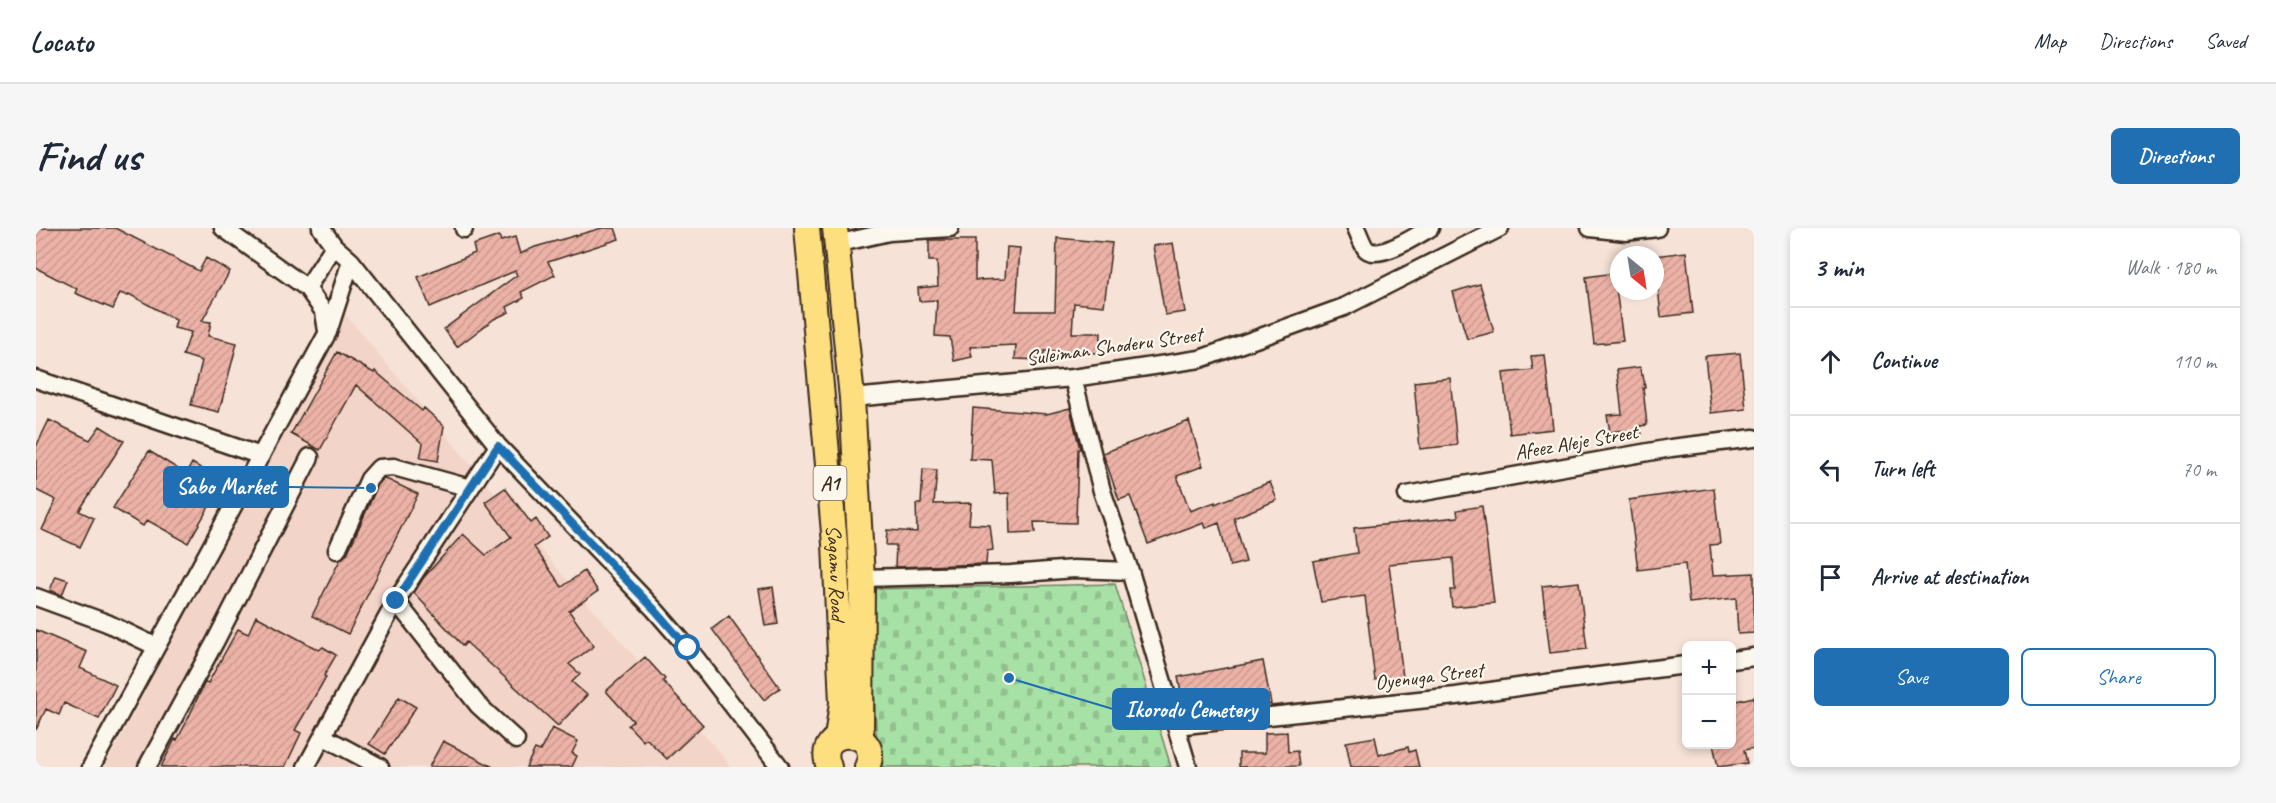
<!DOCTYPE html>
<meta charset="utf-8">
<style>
body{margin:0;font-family:Caveat,sans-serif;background:#f6f6f7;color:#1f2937}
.controls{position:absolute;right:18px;bottom:18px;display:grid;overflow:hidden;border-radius:9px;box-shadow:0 3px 9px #0003}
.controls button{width:54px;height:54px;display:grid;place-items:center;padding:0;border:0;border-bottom:2px solid #e0e1e3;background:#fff;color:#1f2937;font:30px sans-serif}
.compass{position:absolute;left:1574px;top:18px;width:54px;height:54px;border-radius:50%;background:#fff;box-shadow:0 3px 9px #0003;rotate:150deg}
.stop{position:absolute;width:18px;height:18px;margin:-14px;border:4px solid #1f6fb2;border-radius:50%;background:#fff}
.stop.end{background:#1f6fb2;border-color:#fff;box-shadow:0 2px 6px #0008}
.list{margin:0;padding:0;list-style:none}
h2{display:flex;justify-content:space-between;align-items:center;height:78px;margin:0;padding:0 24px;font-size:26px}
h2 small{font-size:20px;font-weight:400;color:#747a83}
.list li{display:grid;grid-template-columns:39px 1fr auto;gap:18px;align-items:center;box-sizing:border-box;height:108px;padding:0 24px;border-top:2px solid #e0e1e3}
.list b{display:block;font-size:22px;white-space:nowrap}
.list em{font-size:20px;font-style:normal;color:#747a83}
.actions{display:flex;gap:12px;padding:18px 24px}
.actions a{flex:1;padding:14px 0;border:2px solid #1f6fb2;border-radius:9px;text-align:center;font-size:21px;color:#1f6fb2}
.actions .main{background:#1f6fb2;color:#fff}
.icon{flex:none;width:33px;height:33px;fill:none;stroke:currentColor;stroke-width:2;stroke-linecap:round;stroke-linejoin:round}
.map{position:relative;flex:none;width:1718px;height:539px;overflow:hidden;border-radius:9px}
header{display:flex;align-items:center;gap:36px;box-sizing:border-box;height:84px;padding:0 30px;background:#fff;border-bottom:2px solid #e0e1e3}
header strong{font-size:28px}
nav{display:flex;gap:33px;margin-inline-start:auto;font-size:21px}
.intro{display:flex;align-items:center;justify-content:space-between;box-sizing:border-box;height:144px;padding:0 36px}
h1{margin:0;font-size:42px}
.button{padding:15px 27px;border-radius:9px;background:#1f6fb2;color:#fff;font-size:21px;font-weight:700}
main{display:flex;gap:36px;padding:0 36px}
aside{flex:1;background:#fff;border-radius:9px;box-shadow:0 3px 9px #0003}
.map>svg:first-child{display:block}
.built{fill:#f3d4c9}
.cemetery{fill:url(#cemetery-stones);stroke:#718662;stroke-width:1.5}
.building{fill:url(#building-hatch);stroke:#3b2a1e;stroke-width:1.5}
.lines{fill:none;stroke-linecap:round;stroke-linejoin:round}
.minor-casing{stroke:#3b2a1e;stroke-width:21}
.highway-casing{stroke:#3b2a1e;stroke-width:28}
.minor{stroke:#fbf7ec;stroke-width:16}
.highway{stroke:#fddf80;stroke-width:24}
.route{stroke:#1f6fb2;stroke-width:8}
.labels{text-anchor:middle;stroke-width:4.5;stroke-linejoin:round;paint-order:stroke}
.shield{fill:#fbf7ec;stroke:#75685c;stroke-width:1.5}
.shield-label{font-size:20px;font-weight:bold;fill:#3b2a1e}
.street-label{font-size:21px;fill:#3b2a1e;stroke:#fbf7ec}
.leader{fill:none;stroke:#1f6fb2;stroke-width:2}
.callout-dot{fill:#1f6fb2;stroke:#fbf7ec;stroke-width:2}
.callout{fill:#1f6fb2;stroke:#1f6fb2;stroke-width:2}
.callout-label{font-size:22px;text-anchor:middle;font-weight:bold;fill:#fff}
</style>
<header>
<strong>Locato</strong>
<nav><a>Map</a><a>Directions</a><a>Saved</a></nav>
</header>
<div class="intro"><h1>Find us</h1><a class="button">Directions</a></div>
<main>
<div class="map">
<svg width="1718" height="539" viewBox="0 0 1718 539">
<defs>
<pattern id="cemetery-stones" width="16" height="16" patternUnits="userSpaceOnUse" patternTransform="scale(1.5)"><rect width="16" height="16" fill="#a7e1a6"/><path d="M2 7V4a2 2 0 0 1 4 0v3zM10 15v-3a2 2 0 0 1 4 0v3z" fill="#91c18e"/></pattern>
<pattern id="building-hatch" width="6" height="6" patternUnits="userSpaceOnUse" patternTransform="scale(1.5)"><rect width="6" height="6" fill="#ecb2a7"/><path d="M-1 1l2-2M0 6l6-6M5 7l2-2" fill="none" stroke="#cb998f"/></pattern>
</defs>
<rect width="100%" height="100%" fill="#f6e2d7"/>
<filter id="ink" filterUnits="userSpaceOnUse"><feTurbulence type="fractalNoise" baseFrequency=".0167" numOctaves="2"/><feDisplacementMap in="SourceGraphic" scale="12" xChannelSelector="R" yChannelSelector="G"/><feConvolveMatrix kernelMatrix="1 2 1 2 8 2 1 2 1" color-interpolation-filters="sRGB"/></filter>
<g filter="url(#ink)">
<path class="built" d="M 309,86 L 540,363 L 686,527 L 695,539 L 69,539 Z"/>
<path class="cemetery" d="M 1079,356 L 1135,539 L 842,539 L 833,361 Z"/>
<path class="building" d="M 0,0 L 79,0 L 163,43 L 170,30 L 194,43 L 166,93 L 175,94 L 172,108 L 201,115 L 183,184 L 155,177 L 166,133 L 147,127 L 155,104 L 138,100 L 140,92 L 93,66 L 92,68 L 84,65 L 77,81 L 39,65 L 41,61 L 0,40 Z
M 566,0 L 579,0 L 583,11 L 512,34 L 519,47 L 485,64 L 488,70 L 471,79 L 473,84 L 458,91 L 421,119 L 408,101 L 481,47 L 479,43 L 394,79 L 382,49 L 439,25 L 437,17 L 463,8 L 465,13 L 479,9 L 484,26 L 499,19 Z
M 1021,10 L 1076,15 L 1068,78 L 1038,75 L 1036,105 L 1065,105 L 1064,125 L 1008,123 L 1008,132 L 979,131 L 980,117 L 934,119 L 936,129 L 918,133 L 914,109 L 899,108 L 901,72 L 883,73 L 882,60 L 902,58 L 901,33 L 893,33 L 893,12 L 939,12 L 939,52 L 969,51 L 971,19 L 984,20 L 980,83 L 1019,83 Z
M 1137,15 L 1149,84 L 1129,87 L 1117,18 Z
M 1650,24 L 1657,85 L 1625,89 L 1619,28 Z
M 1578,45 L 1587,113 L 1558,116 L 1550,49 Z
M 1444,56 L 1458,104 L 1431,111 L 1417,64 Z
M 301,124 L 338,145 L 339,143 L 386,183 L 388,180 L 408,198 L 402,233 L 384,230 L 387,216 L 320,157 L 284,222 L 255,206 Z
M 1704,125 L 1710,181 L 1675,185 L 1669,128 Z
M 1509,127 L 1517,201 L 1474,206 L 1467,145 L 1497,142 L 1495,128 Z
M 1604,139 L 1605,147 L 1607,147 L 1609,160 L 1607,160 L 1611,197 L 1604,198 L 1606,207 L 1589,210 L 1588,202 L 1574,204 L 1571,187 L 1586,186 L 1581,142 Z
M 1414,150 L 1421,217 L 1384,221 L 1378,154 Z
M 937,180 L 1011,186 L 1034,180 L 1044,221 L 1042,221 L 1040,295 L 998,294 L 999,305 L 974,306 L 973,265 L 959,266 L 956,232 L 934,231 Z
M 13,192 L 54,212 L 64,198 L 88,213 L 43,283 L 58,290 L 44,319 L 6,302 L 20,272 L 0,262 L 0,219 Z
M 1153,193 L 1167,238 L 1141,248 L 1154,283 L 1179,274 L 1179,276 L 1234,254 L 1241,272 L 1198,290 L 1210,334 L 1194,338 L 1183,295 L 1170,300 L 1168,295 L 1112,316 L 1094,268 L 1083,272 L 1067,225 Z
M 113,223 L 150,246 L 156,235 L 188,253 L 152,315 L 111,292 L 107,298 L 77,280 Z
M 887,241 L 901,242 L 898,276 L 935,275 L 933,296 L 954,297 L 957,322 L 951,323 L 950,336 L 859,339 L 860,317 L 850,317 L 851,302 L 881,304 L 880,276 L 885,276 Z
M 348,250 L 382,266 L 312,406 L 276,388 L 304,332 L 311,326 L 342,257 Z
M 469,260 L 495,295 L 500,291 L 512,309 L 498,319 L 526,359 L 548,343 L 562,363 L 533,383 L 558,418 L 533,436 L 544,446 L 536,454 L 551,467 L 522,498 L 430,414 L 427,418 L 378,365 L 388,349 L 427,306 L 450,327 L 475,309 L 449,274 Z
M 1678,260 L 1684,316 L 1674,317 L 1677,347 L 1718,345 L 1718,405 L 1702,406 L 1700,370 L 1653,375 L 1649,336 L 1602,342 L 1593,272 Z
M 1446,278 L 1458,375 L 1416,379 L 1414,362 L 1419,362 L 1417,330 L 1353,336 L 1367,449 L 1339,452 L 1329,368 L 1285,374 L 1277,333 L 1321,325 L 1318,300 L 1422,289 L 1421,282 Z
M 20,348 L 32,352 L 26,367 L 14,362 Z
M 1543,354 L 1551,421 L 1514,425 L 1506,358 Z
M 737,359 L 742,396 L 729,398 L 723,361 Z
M 220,388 L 283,422 L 287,419 L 300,427 L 288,448 L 290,449 L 259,502 L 265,505 L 249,539 L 125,539 L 139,511 L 141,512 L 150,495 L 169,454 L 172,455 L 202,401 L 212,406 Z
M 693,388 L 744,460 L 728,472 L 676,401 Z
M 0,402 L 51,424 L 44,440 L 80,457 L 63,491 L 28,475 L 23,487 L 10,481 L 0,502 Z
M 609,429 L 629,451 L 627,453 L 667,497 L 631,531 L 610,510 L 607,513 L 592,497 L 597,493 L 570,463 Z
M 1227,433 L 1235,476 L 1171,484 L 1169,475 L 1148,479 L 1142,449 Z
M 363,469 L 380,479 L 349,526 L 333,516 Z
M 1718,469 L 1718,520 L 1708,522 L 1711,535 L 1682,539 L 1677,516 L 1695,516 L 1695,474 Z
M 516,500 L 542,513 L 536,525 L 541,528 L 536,539 L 490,539 L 499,521 L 504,523 Z
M 1251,504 L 1252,524 L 1261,523 L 1263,538 L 1203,539 L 1203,525 L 1229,525 L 1229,505 Z
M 1339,509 L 1343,527 L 1372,519 L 1373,524 L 1379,522 L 1383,539 L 1315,539 L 1310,514 Z
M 407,513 L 457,539 L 393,539 Z"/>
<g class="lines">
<g class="minor-casing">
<path id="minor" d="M 187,0 L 271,60 L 298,18
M 285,0 L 298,18 L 315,33 L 462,218 L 619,382 L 652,420 L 744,539
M 428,0 L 428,1
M 1320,0 C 1323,6 1326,16 1330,21 C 1342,33 1382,7 1394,0
M 1554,0 L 1590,4 L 1621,0
M 800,16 L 853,4 L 914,0
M 271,60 L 288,84 L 291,103
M 1037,150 L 1066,263 L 1094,343 L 1152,539
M 0,151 L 225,228
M 816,170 L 1037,150 L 1164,131 L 1308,79 L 1464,0
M 1371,267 L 1635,220 L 1718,210
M 301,322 L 333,251 L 343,240 L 358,239 L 434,260
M 826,350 L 975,346 L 1038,341 L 1094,343
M 0,369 L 71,395 L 119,418
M 360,373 L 442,477 L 480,512
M 1696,432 L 1718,429
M 1140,498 L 1420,468 L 1531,452 L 1650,437
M 288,509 L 344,539
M 55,539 L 292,104 L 315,33
M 111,539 L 179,414 L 274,229
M 270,539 L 360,373 L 462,218"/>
</g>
<g class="highway-casing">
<g id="highway">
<path id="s1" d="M 771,0 L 799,316 L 806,475 L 801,510"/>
<path d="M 799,0 L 816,170 L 826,350 L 825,510"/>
<path d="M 793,539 C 776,496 849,499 831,539"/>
</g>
</g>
<use href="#minor" class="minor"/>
<use href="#highway" class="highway"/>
</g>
</g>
<g class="lines" filter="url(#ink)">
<path class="route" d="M 360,373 L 462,218 L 619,382 L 652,420"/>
</g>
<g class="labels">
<rect class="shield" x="777.5" y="238" width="33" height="34" rx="4.5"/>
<g class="shield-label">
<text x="794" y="262">A1</text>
</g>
<g class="street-label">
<text transform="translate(1078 118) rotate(-8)" y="7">Suleiman Shoderu Street</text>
<text transform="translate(1540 214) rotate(-10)" y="7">Afeez Aleje Street</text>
<text dy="7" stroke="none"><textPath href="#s1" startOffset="346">Sagamu Road</textPath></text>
<text transform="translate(1393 448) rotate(-7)" y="7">Oyenuga Street</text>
</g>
</g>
<path class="leader" d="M335 260L252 259M973 450L1077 481"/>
<g class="callout-dot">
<circle cx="335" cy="260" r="6"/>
<circle cx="973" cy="450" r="6"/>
</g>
<g class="callout">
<rect x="128" y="239" width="124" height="40" rx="6"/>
<rect x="1077" y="461" width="156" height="40" rx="6"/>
</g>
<g class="callout-label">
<text x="190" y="266">Sabo Market</text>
<text x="1155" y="489">Ikorodu Cemetery</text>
</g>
</svg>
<div class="controls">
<button>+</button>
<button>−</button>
</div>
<svg class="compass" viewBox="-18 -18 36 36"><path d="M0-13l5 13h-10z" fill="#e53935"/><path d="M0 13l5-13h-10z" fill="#747a83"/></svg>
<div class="stop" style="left:652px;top:420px"></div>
<div class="stop end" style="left:360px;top:373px"></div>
</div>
<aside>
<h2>3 min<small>Walk · 180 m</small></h2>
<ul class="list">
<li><svg class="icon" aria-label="ahead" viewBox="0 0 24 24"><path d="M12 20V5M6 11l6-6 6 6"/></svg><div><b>Continue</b></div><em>110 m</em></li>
<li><svg class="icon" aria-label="left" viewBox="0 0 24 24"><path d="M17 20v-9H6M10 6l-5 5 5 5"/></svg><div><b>Turn left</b></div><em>70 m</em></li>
<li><svg class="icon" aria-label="arrive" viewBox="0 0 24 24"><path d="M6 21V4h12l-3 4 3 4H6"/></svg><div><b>Arrive at destination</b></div></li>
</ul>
<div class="actions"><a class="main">Save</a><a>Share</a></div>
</aside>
</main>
